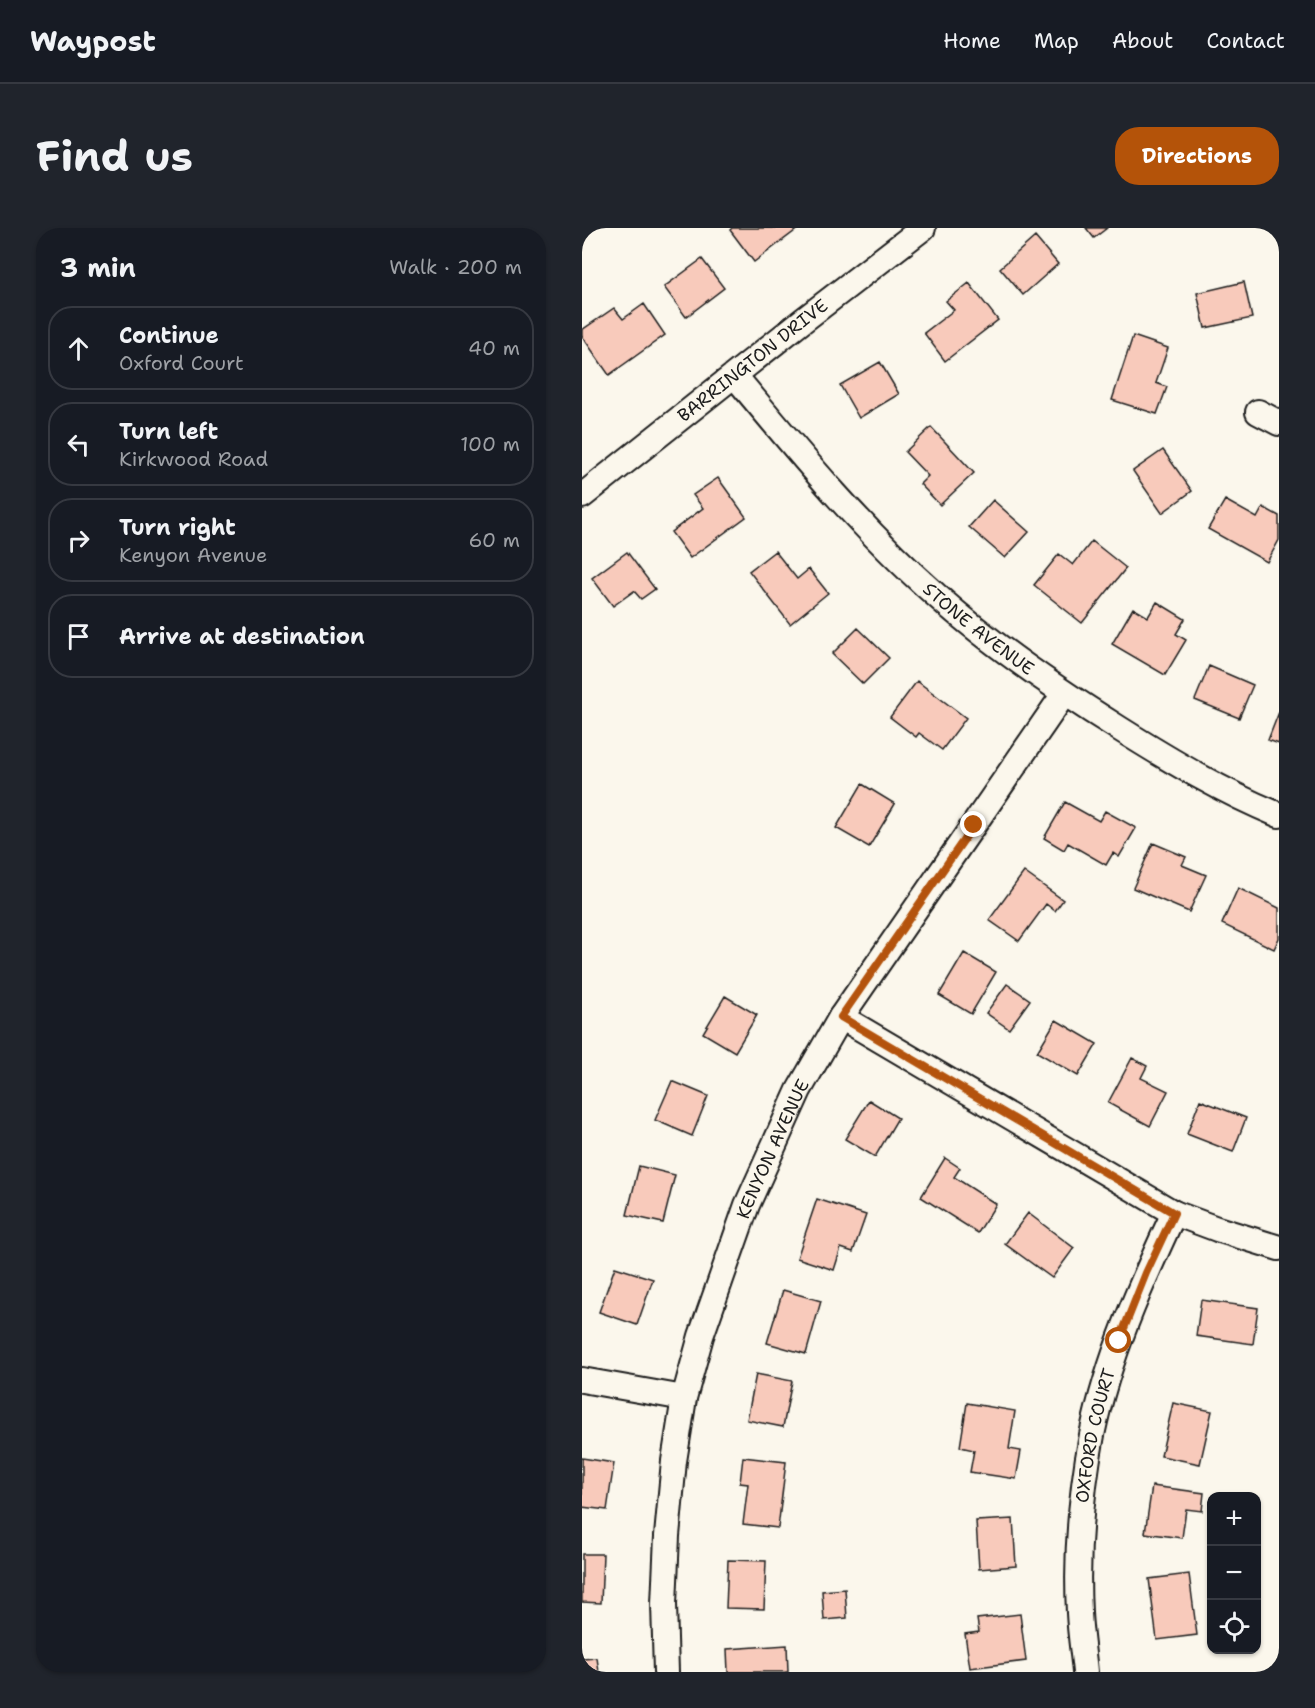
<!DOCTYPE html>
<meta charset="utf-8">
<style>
body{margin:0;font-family:"Shantell Sans",sans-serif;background:#20242c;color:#f1f3f6}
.controls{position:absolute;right:18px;bottom:18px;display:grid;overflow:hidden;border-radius:12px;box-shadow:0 2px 4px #0004}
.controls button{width:54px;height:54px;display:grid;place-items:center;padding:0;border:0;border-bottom:2px solid #363941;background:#171b24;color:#f1f3f6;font:30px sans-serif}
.stop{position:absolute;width:18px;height:18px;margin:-14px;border:4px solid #b45309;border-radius:50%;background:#fff}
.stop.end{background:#b45309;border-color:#fff;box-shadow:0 2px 6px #0008}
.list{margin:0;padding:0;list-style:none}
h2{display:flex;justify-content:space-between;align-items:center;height:78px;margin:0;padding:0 24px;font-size:26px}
h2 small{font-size:20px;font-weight:400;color:#9ea1a6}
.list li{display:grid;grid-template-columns:39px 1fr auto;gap:18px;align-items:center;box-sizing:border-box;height:84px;margin:0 12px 12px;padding:0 12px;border:2px solid #363941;border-radius:24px}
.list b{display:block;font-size:22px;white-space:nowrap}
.list p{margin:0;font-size:20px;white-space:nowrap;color:#9ea1a6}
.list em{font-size:20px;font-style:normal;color:#9ea1a6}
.icon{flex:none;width:33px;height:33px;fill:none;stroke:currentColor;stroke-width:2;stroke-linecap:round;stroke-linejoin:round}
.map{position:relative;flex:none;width:697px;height:1444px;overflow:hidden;border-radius:24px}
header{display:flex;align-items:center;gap:36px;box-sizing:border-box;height:84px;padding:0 30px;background:#171b24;border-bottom:2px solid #363941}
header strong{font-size:28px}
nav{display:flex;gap:33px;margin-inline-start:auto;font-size:21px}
.intro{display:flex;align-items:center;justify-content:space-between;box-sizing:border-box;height:144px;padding:0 36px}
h1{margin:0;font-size:42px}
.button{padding:15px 27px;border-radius:24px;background:#b45309;color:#fff;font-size:21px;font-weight:700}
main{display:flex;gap:36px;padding:0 36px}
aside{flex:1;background:#171b24;border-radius:24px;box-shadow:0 2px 4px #0004}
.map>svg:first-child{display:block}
.building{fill:#f8cabb;stroke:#1c1c1c;stroke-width:1.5}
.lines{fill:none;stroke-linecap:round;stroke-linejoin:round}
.street-casing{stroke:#1c1c1c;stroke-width:28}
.street{stroke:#fbf7ec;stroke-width:24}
.route{stroke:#b45309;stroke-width:8}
.labels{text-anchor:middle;stroke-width:4.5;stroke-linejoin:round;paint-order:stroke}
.street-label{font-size:18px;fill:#1c1c1c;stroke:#fbf7ec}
</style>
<header>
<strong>Waypost</strong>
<nav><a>Home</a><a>Map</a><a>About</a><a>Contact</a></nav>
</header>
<div class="intro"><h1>Find us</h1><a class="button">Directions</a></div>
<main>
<aside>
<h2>3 min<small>Walk · 200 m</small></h2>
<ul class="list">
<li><svg class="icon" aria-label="ahead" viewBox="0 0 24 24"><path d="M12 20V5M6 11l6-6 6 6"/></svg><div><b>Continue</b><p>Oxford Court</p></div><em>40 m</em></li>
<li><svg class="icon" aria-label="left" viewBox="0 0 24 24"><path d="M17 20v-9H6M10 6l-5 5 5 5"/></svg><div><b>Turn left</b><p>Kirkwood Road</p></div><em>100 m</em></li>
<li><svg class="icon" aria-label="right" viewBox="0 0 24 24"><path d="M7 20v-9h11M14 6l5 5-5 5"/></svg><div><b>Turn right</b><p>Kenyon Avenue</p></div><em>60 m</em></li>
<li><svg class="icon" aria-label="arrive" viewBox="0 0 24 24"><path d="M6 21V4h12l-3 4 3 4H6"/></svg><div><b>Arrive at destination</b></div></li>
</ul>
</aside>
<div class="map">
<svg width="697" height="1444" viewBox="0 0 697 1444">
<rect width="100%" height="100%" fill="#fbf7ec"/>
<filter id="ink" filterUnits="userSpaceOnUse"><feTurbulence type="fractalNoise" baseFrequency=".0167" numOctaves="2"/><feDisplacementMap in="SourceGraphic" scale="12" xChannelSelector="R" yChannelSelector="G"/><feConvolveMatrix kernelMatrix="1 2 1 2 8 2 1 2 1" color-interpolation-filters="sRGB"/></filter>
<g filter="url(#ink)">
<path class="building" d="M 150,0 L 217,0 L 172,34 L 148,2 Z
M 504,0 L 525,0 L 512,10 Z
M 453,9 L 476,36 L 441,67 L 418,40 Z
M 120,31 L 142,60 L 104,89 L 82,59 Z
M 662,54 L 670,90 L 623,100 L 615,65 Z
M 387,55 L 416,92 L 363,133 L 342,105 L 372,82 L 364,73 Z
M 62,76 L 83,107 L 27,147 L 0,108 L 0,102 L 32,80 L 41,91 Z
M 551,108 L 586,120 L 574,155 L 585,159 L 575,186 L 530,172 Z
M 298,134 L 317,166 L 277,190 L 258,157 Z
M 349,199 L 392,245 L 358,277 L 338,256 L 346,248 L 323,224 Z
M 581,222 L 610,263 L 580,285 L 551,243 Z
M 136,250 L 164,289 L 108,330 L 89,304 L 121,280 L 111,267 Z
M 411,272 L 447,304 L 423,330 L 387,299 Z
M 643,272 L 675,290 L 681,279 L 697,288 L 697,312 L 685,334 L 626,301 Z
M 510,313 L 544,340 L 500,395 L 452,357 L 477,326 L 491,337 Z
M 193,323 L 215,351 L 227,341 L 246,365 L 208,396 L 167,343 Z
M 45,324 L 73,361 L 59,371 L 52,363 L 31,378 L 10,350 Z
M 575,374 L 603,391 L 594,406 L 604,412 L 583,447 L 530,416 L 551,380 L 566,389 Z
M 276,400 L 307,430 L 281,456 L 250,426 Z
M 627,438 L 671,457 L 657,490 L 613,472 Z
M 335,453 L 384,490 L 360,522 L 337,505 L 334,509 L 308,489 Z
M 697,484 L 697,516 L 686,512 Z
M 280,556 L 313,576 L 287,619 L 254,600 Z
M 483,574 L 517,593 L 523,583 L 554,600 L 537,629 L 531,625 L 524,637 L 486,615 L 482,622 L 462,610 Z
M 571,615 L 604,629 L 600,637 L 624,647 L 607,684 L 551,660 Z
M 442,644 L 481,672 L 473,683 L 464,676 L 437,713 L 407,692 Z
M 656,660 L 697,680 L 697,710 L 692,721 L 640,696 Z
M 382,725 L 414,744 L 389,786 L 357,767 Z
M 425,756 L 448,772 L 427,801 L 404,785 Z
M 143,768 L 175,787 L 153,824 L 121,805 Z
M 474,792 L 515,816 L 496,848 L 455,824 Z
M 550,830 L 565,838 L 559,850 L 586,863 L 568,898 L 526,875 Z
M 90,853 L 126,868 L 110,908 L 73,892 Z
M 287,872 L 316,890 L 293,929 L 263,911 Z
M 618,872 L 664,890 L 651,924 L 605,906 Z
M 363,930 L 378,940 L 372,949 L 414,976 L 396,1005 L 339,969 Z
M 57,938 L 93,947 L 81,995 L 45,987 Z
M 235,971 L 284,987 L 271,1024 L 259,1020 L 252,1042 L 215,1030 Z
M 446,985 L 492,1020 L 470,1050 L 423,1016 Z
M 33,1039 L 71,1051 L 55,1097 L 17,1084 Z
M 201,1062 L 239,1073 L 224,1126 L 185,1115 Z
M 619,1072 L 676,1080 L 671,1116 L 614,1108 Z
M 174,1146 L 210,1153 L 201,1199 L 165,1192 Z
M 385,1175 L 433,1183 L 427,1221 L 439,1223 L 434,1251 L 388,1244 L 392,1222 L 378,1219 Z
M 591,1175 L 630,1183 L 618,1236 L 579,1228 Z
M 161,1229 L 204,1234 L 196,1300 L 161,1296 L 166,1256 L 158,1255 Z
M 0,1230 L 32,1235 L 25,1282 L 0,1279 Z
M 570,1258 L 622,1265 L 620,1283 L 604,1281 L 600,1310 L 563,1305 Z
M 431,1291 L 434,1338 L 397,1341 L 394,1293 Z
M 0,1326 L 21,1326 L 19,1375 L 0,1374 Z
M 146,1332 L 184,1333 L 182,1381 L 144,1380 Z
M 607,1346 L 615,1407 L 575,1412 L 567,1351 Z
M 263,1361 L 265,1390 L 242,1392 L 240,1363 Z
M 438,1386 L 444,1433 L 388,1440 L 383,1406 L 397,1404 L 395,1391 Z
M 205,1417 L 206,1444 L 146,1444 L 145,1421 Z
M 15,1430 L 17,1444 L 0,1444 L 0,1431 Z"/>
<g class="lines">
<g class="street-casing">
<g id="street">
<path id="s1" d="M 153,148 C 216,224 280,302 355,368 C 411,418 474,461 538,501 C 589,533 641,564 697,587"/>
<path d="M 676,184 L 697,195"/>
<path id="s2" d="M 0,268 L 219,94 L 341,0"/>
<path d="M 259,789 L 592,985 L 635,1001 L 697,1020"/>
<path d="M 0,1152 L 102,1170"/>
<path id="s3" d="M 84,1444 L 82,1376 L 85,1308 L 92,1233 L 102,1170 L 119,1108 L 165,977 L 217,862 L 259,789 L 482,466"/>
<path id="s4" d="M 503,1444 C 501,1424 498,1405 497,1385 C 494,1326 499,1265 510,1207 C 526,1129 559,1056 592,985"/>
</g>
</g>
<use href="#street" class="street"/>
</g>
</g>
<g class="lines" filter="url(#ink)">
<path class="route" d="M 392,597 L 259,789 L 592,985 L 564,1045 L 537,1113"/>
</g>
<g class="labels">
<g class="street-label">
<text dy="6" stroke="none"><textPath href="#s2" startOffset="218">BARRINGTON DRIVE</textPath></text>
<text dy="6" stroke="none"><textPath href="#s1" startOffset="352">STONE AVENUE</textPath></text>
<text dy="6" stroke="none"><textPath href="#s3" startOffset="540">KENYON AVENUE</textPath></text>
<text dy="6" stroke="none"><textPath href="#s4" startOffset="238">OXFORD COURT</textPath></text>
</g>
</g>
</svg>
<div class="controls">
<button>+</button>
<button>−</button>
<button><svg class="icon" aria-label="locate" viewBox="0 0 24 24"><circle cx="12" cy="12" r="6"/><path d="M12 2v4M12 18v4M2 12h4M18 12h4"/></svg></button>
</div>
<div class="stop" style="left:537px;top:1113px"></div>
<div class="stop end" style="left:392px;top:597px"></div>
</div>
</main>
